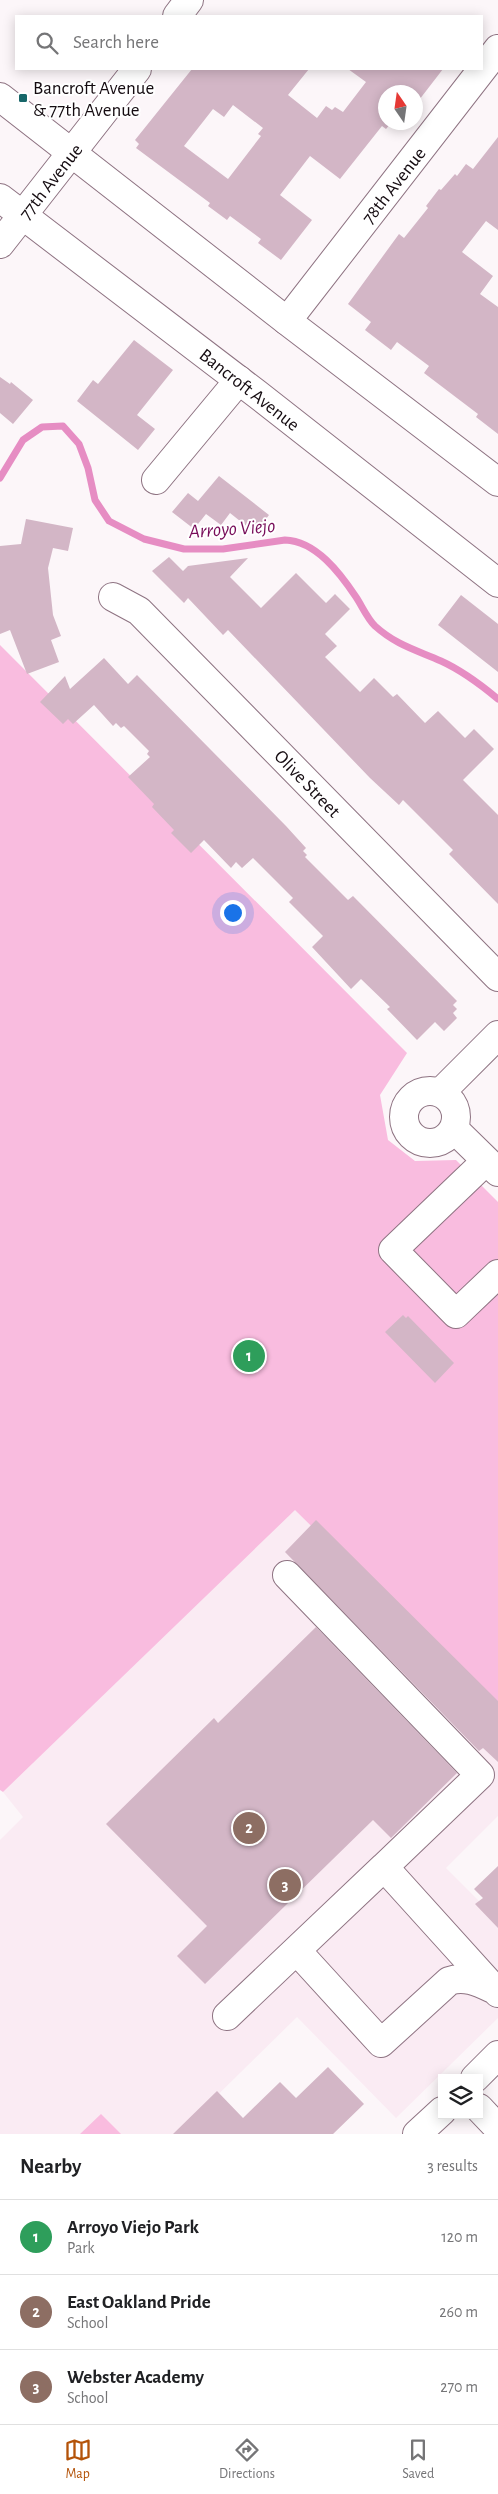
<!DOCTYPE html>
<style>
body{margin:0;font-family:"Alegreya Sans",sans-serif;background:#f6f6f6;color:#202124}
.controls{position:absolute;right:15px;bottom:15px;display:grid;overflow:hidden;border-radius:0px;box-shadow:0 2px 12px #0003}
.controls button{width:45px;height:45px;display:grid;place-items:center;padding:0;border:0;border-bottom:1px solid #e0e0e0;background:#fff;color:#202124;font:25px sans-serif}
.compass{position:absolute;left:378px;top:85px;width:45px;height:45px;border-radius:50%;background:#fff;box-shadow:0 2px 12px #0003;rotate:347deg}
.you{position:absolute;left:232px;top:912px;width:18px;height:18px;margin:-12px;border:4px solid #fff;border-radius:50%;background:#1a73e8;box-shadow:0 0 0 8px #1a73e833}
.badge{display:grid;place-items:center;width:32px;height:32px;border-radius:50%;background:#b45309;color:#fff;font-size:16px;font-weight:700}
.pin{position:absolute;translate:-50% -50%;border:2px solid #fff;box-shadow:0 1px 5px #0006}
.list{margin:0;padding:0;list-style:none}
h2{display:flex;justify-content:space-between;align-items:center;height:65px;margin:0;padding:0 20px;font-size:21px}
h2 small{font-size:16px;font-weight:400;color:#757577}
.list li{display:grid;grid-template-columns:32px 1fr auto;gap:15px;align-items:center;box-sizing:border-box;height:75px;padding:0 20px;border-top:1px solid #e0e0e0}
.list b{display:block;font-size:19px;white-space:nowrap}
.list p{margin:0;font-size:16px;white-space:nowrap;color:#757577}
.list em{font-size:16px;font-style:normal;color:#757577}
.icon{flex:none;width:28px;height:28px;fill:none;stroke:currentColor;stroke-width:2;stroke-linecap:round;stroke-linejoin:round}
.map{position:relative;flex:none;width:498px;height:2134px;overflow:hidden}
.search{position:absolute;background:#fff;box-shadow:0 2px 12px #0003;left:15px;right:15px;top:15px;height:55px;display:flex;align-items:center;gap:12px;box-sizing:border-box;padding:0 18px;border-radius:0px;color:#757577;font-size:19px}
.sheet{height:290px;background:#fff}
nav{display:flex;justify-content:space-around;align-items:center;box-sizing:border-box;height:70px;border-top:1px solid #e0e0e0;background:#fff;font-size:14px;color:#757577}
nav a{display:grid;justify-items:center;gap:2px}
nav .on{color:#b45309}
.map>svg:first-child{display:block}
.built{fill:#faebf3}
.green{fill:#f9bcdf}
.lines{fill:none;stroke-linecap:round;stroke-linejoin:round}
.stream{stroke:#e68dc3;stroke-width:7}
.building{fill:#d3b6c6;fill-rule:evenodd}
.minor-casing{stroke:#8e7382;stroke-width:30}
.major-casing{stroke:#8e7382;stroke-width:30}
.minor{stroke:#fff;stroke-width:28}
.major{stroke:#fff;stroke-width:28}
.poi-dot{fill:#176669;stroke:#fff;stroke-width:2}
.labels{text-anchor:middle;stroke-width:4;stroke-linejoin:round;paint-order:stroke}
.poi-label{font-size:19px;fill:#140b10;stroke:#fff;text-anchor:start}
.street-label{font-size:19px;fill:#140b10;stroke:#fff}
.water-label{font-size:20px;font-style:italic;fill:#770c59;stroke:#fff}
</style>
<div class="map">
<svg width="498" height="2134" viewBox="0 0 498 2134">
<rect width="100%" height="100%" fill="#fcf6f9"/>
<path class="built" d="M 295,1509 L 498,1710 L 498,1816 L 446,1868 L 498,1920 L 498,2018 L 396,2118 L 297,2017 L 178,2134 L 0,2134 L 0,1840 L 23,1817 L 3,1792 Z"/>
<path class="green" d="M 0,645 L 407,1053 L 380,1095 L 388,1140 L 415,1161 L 456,1160 L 498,1202 L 498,1710 L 295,1510 L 3,1792 L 0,1790 Z
M 101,2114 L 121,2134 L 80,2134 Z"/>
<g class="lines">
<path class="stream" d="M 0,478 L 23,440 L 42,427 L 63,426 L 79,444 L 88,468 L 95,500 L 109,521 L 144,539 L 184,549 L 223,549 L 285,540 C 316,541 340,573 356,597 C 362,606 367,618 375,626 C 396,645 416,650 441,661 C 463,671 480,684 498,699"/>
</g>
<path class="building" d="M 192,69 L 309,69 L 288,95 L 317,118 L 326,106 L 332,110 L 335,107 L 343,112 L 366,82 L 348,69 L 443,69 L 416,104 L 416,92 L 386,92 L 386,122 L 392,122 L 386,129 L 382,126 L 340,179 L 310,156 L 280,195 L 312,220 L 281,260 L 258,243 L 261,239 L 230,216 L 227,220 L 208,206 L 210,203 L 136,148 L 139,144 L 135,140 ZM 233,105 L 263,128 L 258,134 L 261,136 L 228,179 L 184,146 L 213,109 L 224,117 Z
M 498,137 L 498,230 L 486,221 L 462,252 L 493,276 L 480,294 L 498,307 L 498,434 L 476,417 L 478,414 L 424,373 L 429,366 L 397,342 L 391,350 L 365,330 L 371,322 L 348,304 L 399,234 L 404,238 L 428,208 L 426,206 L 439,189 L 441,190 L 455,174 L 457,176 L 466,164 L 473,169 Z
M 134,340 L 173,370 L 137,415 L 155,429 L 138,450 L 77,401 L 93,380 L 98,384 Z
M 0,377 L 10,384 L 11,382 L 33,400 L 13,424 L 0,413 Z
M 219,476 L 269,515 L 255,533 L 230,513 L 221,525 L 206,514 L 194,529 L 172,512 L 188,493 L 198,501 Z
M 26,519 L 73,528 L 68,551 L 53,548 L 48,568 L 53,615 L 61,636 L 51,640 L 59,662 L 27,674 L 10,630 L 0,634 L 0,546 L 21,544 Z
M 169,557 L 183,571 L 188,566 L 248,558 L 230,577 L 261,608 L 296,573 L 326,603 L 335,594 L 350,609 L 325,634 L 337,646 L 325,657 L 360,692 L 374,678 L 393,697 L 397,694 L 425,723 L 438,711 L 465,738 L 474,729 L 494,749 L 463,780 L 498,815 L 498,904 L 449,854 L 453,850 L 403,800 L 399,805 L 370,778 L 228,630 L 223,635 L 188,598 L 184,603 L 152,571 Z
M 461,595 L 498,624 L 498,672 L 438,625 Z
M 104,658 L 128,684 L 137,675 L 286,826 L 306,848 L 303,851 L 307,855 L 305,857 L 348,900 L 353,896 L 457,1001 L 453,1005 L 457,1009 L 453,1013 L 457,1018 L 444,1031 L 435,1022 L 417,1040 L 387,1009 L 390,1007 L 361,979 L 351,989 L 312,947 L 323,936 L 289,902 L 293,898 L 253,858 L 242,868 L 236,862 L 231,868 L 204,840 L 191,853 L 171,833 L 174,830 L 152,807 L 154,804 L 128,777 L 150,757 L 147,754 L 149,751 L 124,726 L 121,728 L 116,723 L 113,726 L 94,705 L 73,724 L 68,719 L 63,724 L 40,702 L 65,676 L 70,689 Z
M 403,1315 L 406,1318 L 408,1316 L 454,1363 L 435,1383 L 385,1332 Z
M 316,1520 L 498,1701 L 498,1762 L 483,1748 L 479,1751 L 285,1552 Z
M 316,1627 L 457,1773 L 391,1838 L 373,1820 L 205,1984 L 177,1956 L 207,1926 L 106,1824 L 214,1718 L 218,1723 Z
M 498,1866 L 498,1928 L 475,1904 L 483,1898 L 474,1889 Z
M 328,2067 L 364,2104 L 333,2134 L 173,2134 L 217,2091 L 243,2118 L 280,2082 L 296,2098 Z"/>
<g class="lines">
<g class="minor-casing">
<path id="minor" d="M 177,16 L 189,0
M 0,244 L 137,69
M 287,321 L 498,49
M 156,480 L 239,380
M 113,597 L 139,611 L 498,977
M404 1117a26 26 0 1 1 52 0a26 26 0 1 1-52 0Z
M 441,1092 L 498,1035
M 454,1129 L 498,1172
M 486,1161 L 393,1250 L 456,1314 L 498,1274
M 287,1575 L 480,1775 L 384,1867
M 297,1951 L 381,2043 L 449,1981 C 465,1975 480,1983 495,1990
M 227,2016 L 384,1867 L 498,1993
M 475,2078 L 498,2055
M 479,2108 L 498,2128
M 417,2134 L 442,2111"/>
</g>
<g class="major-casing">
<path id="major" d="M 0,97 L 287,321 L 498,482
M 0,198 L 257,394 L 498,583"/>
</g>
<use href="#minor" class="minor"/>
<use href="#major" class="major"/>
</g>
<rect class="poi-dot" x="18" y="93" width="10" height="10" rx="2.5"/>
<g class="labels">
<g class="poi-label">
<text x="33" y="94">Bancroft Avenue<tspan x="33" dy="22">&amp; 77th Avenue</tspan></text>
</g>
<g class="street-label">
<text transform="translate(50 181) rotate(-52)" y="7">77th Avenue</text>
<text transform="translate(393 185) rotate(-52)" y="7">78th Avenue</text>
<text transform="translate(250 389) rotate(38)" y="7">Bancroft Avenue</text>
<text transform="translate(308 783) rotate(46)" y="7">Olive Street</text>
</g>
<g class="water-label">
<text transform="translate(232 528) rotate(-4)" y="7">Arroyo Viejo</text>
</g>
</g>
</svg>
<div class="controls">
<button><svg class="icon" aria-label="layers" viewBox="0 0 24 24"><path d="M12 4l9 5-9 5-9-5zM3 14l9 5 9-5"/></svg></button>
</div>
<svg class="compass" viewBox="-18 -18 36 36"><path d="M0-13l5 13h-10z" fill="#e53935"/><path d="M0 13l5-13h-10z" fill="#757577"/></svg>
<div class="you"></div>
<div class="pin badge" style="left:249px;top:1356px;background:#2e9e5b">1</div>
<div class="pin badge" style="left:249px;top:1828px;background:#8d6e63">2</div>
<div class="pin badge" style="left:285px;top:1885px;background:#8d6e63">3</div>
<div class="search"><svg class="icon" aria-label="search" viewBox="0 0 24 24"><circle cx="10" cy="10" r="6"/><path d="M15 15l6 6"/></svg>Search here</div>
</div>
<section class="sheet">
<h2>Nearby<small>3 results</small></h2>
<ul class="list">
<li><span class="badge" style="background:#2e9e5b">1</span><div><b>Arroyo Viejo Park</b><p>Park</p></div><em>120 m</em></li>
<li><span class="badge" style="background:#8d6e63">2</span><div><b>East Oakland Pride</b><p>School</p></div><em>260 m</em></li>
<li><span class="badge" style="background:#8d6e63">3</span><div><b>Webster Academy</b><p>School</p></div><em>270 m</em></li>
</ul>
</section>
<nav>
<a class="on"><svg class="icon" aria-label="map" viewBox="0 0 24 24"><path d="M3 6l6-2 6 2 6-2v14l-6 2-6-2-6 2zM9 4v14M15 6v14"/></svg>Map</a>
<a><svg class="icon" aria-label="directions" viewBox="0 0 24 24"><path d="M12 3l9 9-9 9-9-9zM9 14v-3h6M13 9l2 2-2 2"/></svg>Directions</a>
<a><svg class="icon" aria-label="saved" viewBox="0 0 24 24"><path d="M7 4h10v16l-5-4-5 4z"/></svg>Saved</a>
</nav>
